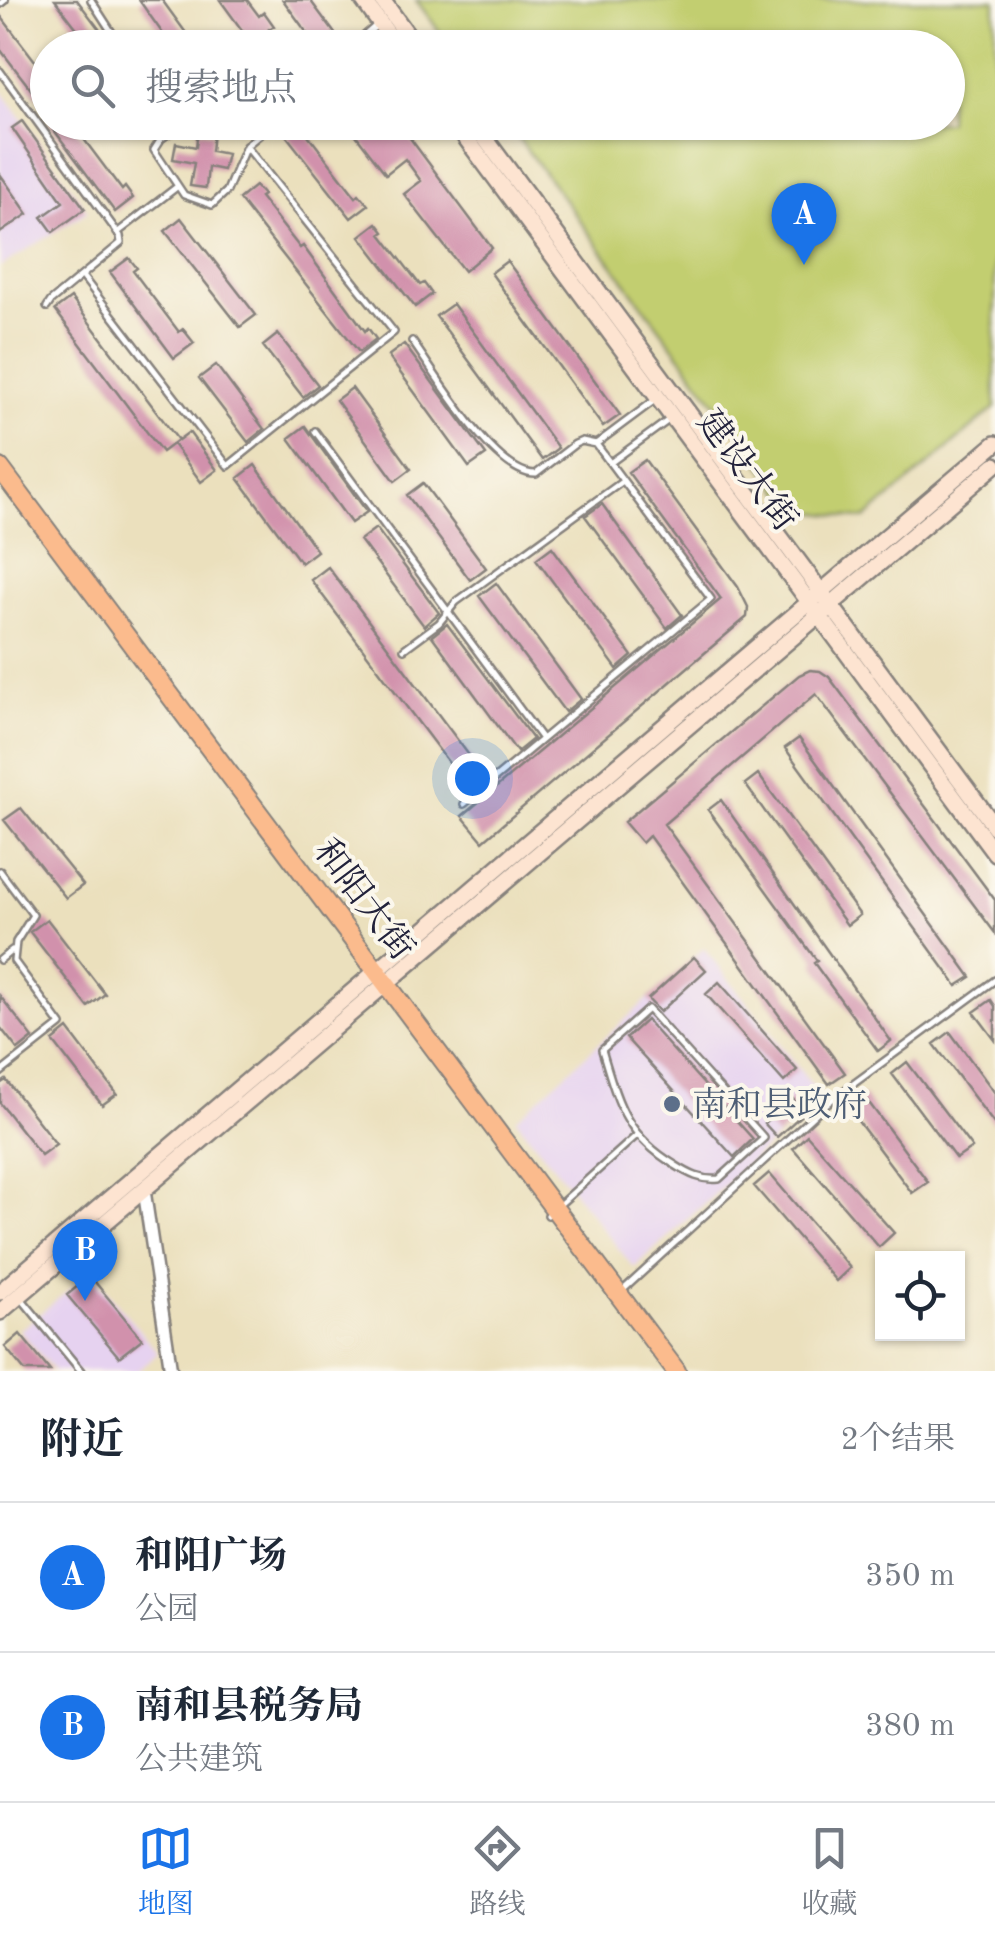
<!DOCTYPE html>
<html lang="zh">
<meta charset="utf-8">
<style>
body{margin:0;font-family:"Old Standard TT","Noto Serif SC",serif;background:#f6f6f7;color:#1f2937}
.controls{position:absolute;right:30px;bottom:30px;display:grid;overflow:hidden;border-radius:0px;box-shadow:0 2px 8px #0004}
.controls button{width:90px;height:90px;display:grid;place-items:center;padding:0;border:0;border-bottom:2px solid #e0e1e3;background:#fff;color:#1f2937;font:50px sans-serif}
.you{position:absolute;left:472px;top:778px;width:35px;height:35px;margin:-25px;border:8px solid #fff;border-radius:50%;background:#1a73e8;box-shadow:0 0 0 15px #1a73e833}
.badge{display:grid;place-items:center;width:65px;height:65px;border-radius:50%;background:#1a73e8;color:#fff;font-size:32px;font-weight:700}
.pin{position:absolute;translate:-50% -82px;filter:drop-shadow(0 2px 5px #0008)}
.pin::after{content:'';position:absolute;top:52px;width:35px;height:30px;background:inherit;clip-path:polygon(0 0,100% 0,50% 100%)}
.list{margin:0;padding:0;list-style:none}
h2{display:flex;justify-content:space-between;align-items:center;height:130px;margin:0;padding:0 40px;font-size:42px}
h2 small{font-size:32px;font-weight:400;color:#747a83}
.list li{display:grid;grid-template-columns:65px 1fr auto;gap:30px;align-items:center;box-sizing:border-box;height:150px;padding:0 40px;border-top:2px solid #e0e1e3}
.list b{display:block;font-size:38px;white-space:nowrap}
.list p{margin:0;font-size:32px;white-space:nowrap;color:#747a83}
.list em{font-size:32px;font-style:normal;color:#747a83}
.icon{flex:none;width:55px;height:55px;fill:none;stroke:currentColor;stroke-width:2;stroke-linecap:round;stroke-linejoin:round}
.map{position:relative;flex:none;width:995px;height:1371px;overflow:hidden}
.search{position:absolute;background:#fff;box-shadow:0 2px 8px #0004;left:30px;right:30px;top:30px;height:110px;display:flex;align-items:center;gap:25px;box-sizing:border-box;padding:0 35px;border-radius:55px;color:#747a83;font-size:38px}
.sheet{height:430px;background:#fff}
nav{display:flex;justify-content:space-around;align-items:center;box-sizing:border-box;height:140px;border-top:2px solid #e0e1e3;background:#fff;font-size:28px;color:#747a83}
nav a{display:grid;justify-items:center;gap:5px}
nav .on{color:#1a73e8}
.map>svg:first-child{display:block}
.built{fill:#e6d2f0}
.green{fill:#c2ce6f;stroke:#727855;stroke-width:2.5}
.building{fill:#d191ac}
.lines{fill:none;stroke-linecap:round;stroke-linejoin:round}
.lane-casing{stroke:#86817c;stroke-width:10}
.street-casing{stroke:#86817c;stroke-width:16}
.secondary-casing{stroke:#86817c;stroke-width:20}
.primary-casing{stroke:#86817c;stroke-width:22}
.lane{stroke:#fff;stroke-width:5}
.street{stroke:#fff;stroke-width:11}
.secondary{stroke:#fde4d1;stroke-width:15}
.primary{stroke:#fbbb8d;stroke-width:18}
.service-dot{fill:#5c6f8a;stroke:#fbf7ec;stroke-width:4}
.labels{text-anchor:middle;stroke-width:8;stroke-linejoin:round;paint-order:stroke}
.street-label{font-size:35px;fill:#22223b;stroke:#fbf7ec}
.service-label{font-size:35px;fill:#4e5e75;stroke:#fbf7ec;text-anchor:start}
</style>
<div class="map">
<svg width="995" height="1371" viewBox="0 0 995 1371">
<rect width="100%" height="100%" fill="#fbf7ec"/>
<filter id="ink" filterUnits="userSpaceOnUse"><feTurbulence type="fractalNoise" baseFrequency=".01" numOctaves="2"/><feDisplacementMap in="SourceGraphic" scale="20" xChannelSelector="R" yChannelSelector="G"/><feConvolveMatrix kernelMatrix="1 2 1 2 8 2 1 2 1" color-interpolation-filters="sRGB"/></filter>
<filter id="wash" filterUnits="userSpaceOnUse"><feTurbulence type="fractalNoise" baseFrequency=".0048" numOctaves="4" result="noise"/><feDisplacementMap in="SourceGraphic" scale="40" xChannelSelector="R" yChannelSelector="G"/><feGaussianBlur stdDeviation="2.25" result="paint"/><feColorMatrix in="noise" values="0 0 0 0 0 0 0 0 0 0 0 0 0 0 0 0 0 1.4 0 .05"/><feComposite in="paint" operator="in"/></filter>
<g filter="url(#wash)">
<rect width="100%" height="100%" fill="#ebe0bd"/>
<path class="built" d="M 2,91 L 88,211 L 0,267 L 0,93 Z
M 704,948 L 821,1097 L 634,1268 L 516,1119 Z
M 91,1272 L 158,1353 L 137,1371 L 54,1371 L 20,1330 Z"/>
<path class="green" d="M 416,0 L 995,0 L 995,408 L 865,519 L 795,510 L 507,123 L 948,122 L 948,48 L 451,47 Z"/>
<g id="blocks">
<path class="building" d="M 55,0 L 77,0 L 106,38 L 92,48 Z
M 139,0 L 162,0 L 197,48 L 173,48 Z
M 220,0 L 247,0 L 259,16 L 264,12 L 274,26 L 269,29 L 283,48 L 255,48 Z
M 283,0 L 310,0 L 336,35 L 318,48 Z
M 0,15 L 48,78 L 48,88 L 36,96 L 0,49 Z
M 22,121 L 85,209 L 53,232 L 42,217 L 63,202 L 12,128 Z
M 48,122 L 71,122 L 122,190 L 125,187 L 133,198 L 115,212 Z
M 289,122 L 298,122 L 356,197 L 359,194 L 368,205 L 351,218 L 281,129 Z
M 346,122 L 398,122 L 492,248 L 464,271 L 404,194 L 421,181 L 405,159 L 386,174 Z
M 198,130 L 213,133 L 211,151 L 227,154 L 223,170 L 208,167 L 206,188 L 190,186 L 194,163 L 173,159 L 176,143 L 196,147 Z
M 0,174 L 28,214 L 0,233 Z
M 255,186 L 263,195 L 260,197 L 300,248 L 303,246 L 365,331 L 368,328 L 376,339 L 359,352 L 239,199 Z
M 181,218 L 256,315 L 240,327 L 165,231 Z
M 377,223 L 384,232 L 381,234 L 420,285 L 424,283 L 432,294 L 415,307 L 360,236 Z
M 129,258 L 137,268 L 133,271 L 179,332 L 183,329 L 194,343 L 174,358 L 110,272 Z
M 507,261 L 620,415 L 603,427 L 491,273 Z
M 71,298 L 178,440 L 162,452 L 55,310 Z
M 453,304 L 558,448 L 542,460 L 436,316 Z
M 278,334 L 318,385 L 303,397 L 263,346 Z
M 404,344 L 486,455 L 469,467 L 388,356 Z
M 216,365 L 264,429 L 248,442 L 199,378 Z
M 352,388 L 411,469 L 395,481 L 336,400 Z
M 305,426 L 367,512 L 351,523 L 289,438 Z
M 189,432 L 217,470 L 201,482 L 173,444 Z
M 645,460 L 738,587 L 748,607 L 747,617 L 483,841 L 462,816 L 721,599 L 628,472 Z
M 255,465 L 317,551 L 301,563 L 238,478 Z
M 423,483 L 486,568 L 470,580 L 407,495 Z
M 602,504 L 682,615 L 667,628 L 585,516 Z
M 376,528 L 439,613 L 424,626 L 360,540 Z
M 552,547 L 632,656 L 617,669 L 536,559 Z
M 328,567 L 486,778 L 470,791 L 311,580 Z
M 496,583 L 581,699 L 565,712 L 479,596 Z
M 447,624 L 533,739 L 517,752 L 432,636 Z
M 810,670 L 820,671 L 829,677 L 995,900 L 995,933 L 816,694 L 664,824 L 845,1073 L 829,1084 L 649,836 L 642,843 L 624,822 L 799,675 Z
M 799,738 L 971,977 L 957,986 L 785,748 Z
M 758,774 L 860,915 L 847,925 L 745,784 Z
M 721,800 L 891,1041 L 878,1051 L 814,963 L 817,961 L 708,810 Z
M 21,808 L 83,885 L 66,898 L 4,820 Z
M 47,919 L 105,994 L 88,1007 L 30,932 Z
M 694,957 L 706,970 L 660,1012 L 648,999 Z
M 719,982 L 797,1070 L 784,1082 L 706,994 Z
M 0,996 L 33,1038 L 18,1050 L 0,1027 Z
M 991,1000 L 995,1006 L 995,1040 L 974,1012 Z
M 646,1020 L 753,1139 L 734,1157 L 626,1038 Z
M 68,1029 L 117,1094 L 102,1105 L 53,1041 Z
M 950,1032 L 995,1093 L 995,1125 L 934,1044 Z
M 907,1062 L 972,1148 L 956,1159 L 892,1074 Z
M 6,1080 L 56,1144 L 41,1155 L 0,1103 L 0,1084 Z
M 864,1096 L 928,1182 L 912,1193 L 848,1108 Z
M 792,1098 L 805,1112 L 777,1137 L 764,1123 Z
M 807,1135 L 894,1233 L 879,1247 L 793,1148 Z
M 769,1173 L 850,1268 L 836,1281 L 754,1186 Z
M 90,1276 L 142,1339 L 119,1357 L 67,1295 Z
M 20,1334 L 50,1371 L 25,1371 L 5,1347 Z"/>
</g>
</g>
<g filter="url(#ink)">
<use href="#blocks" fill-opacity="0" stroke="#86817c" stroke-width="2.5"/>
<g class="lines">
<g class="lane-casing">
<path id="lane" d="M 91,0 L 122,48
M 0,4 L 5,0
M 350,48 L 377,25
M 0,71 L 120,236 L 121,243 L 51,301 L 47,307
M 179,122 L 181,125 L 161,139 L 154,150 L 184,195 L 212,205 L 227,191 L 246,146 L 275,122
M 117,233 L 178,186
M 82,276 L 228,466 L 394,332 L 246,146
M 412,341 C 436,374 495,475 536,474 L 575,444 L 582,441 L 596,444 L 711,599 L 464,804
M 315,431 L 542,739
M 596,444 L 655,400
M 610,463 L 670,419
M 404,649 L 439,623 L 456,602 L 623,481
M 0,871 L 33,915 L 16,942 L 14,961 L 61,1025 L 0,1073
M 0,960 L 12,950
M 648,1009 L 764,1138 L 719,1179 C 702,1181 689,1174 675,1165 C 625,1135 618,1103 602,1050 Z
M 548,1215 L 637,1135
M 622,1291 L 826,1104 L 995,980
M 21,1298 L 81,1371"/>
</g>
<g class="street-casing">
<path id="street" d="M 144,1190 L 171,1371"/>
</g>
<g class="secondary-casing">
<path id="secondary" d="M 363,0 L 398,48
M 382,0 L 417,48
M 454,122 L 995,853
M 473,122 L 995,827
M 0,1292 L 995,444
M 0,1312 L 995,465"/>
</g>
<g class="primary-casing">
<path id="primary" d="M 0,468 L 676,1371"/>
</g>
<use href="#lane" class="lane"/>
<use href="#street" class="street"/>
<use href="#secondary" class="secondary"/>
<use href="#primary" class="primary"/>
</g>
</g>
<circle class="service-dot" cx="672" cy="1104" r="10"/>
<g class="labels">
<g class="street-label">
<text transform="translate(748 470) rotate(53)" y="12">建设大街</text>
<text transform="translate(365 899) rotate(53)" y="12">和阳大街</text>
</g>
<g class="service-label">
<text x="692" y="1116">南和县政府</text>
</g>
</g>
</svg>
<div class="controls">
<button><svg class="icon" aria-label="locate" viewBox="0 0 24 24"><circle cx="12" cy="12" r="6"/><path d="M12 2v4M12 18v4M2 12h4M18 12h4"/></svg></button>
</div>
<div class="you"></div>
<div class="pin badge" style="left:804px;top:265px">A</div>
<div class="pin badge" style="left:85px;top:1301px">B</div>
<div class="search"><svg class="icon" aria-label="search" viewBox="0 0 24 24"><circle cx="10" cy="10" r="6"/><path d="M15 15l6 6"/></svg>搜索地点</div>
</div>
<section class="sheet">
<h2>附近<small>2个结果</small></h2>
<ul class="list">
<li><span class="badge">A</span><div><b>和阳广场</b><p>公园</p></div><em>350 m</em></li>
<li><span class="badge">B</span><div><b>南和县税务局</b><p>公共建筑</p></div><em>380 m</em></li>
</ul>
</section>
<nav>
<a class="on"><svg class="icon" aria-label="map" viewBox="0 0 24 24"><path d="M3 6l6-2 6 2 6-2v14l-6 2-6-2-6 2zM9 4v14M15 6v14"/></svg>地图</a>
<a><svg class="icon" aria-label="directions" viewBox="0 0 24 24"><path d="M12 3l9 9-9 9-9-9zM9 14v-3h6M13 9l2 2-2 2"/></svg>路线</a>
<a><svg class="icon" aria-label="saved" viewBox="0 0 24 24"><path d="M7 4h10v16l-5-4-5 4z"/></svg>收藏</a>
</nav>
